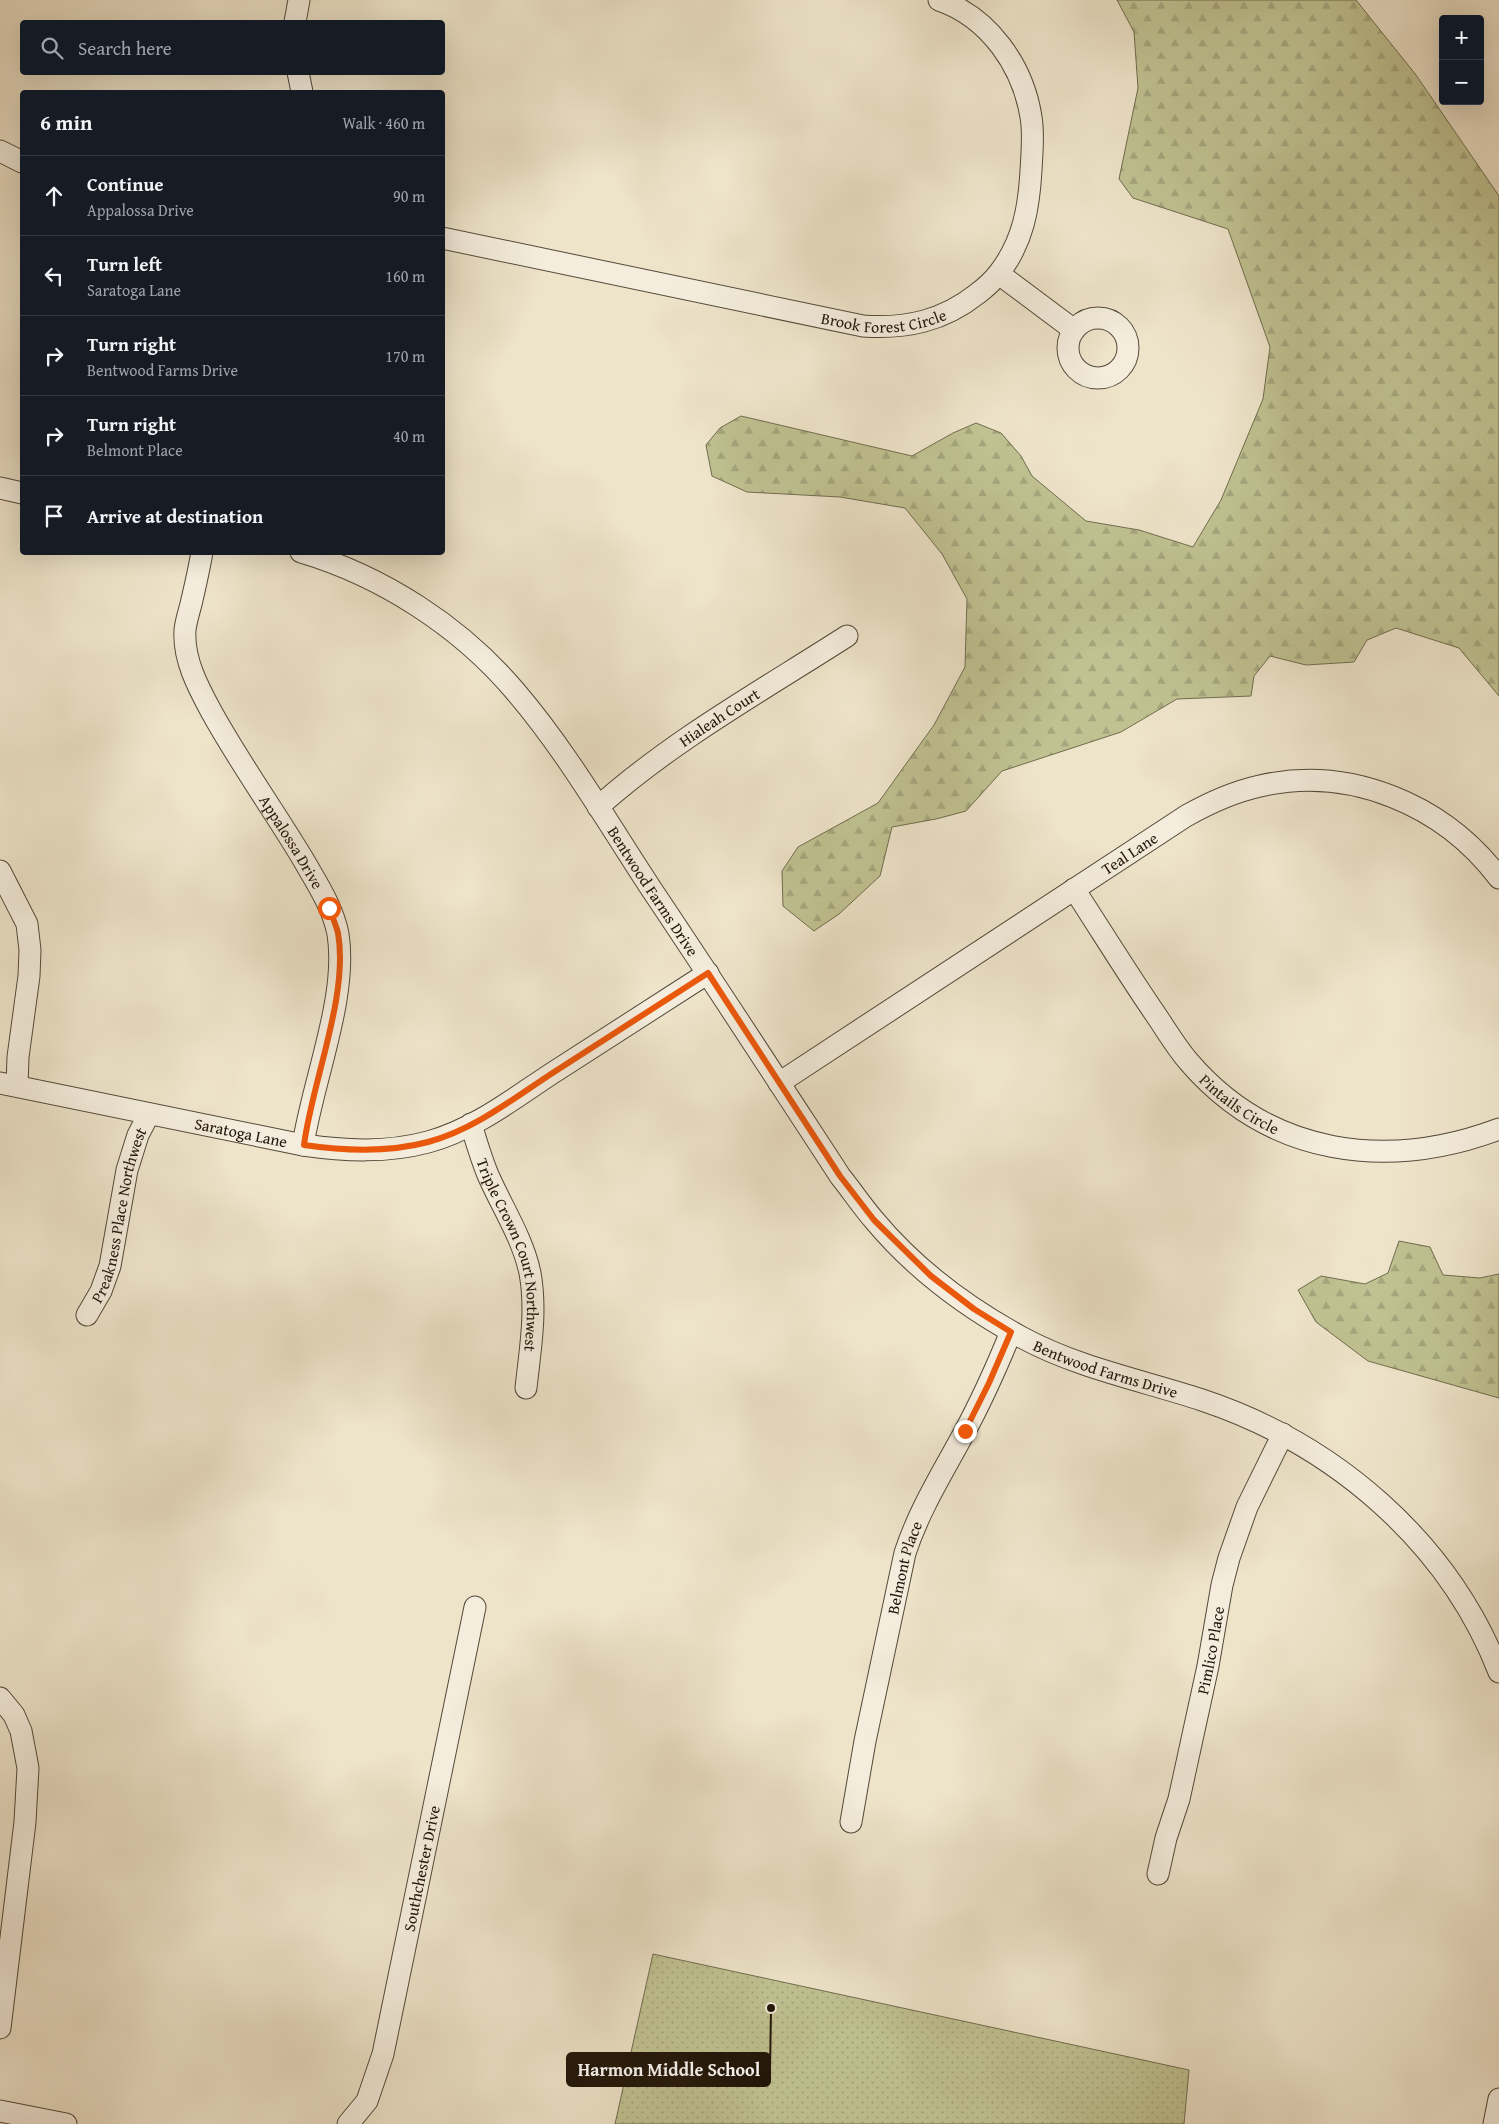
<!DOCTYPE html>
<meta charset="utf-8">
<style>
body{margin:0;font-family:"Gentium Book Plus",serif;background:#242831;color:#f1f3f6}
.controls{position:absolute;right:15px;top:15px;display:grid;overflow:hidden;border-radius:5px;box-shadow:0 5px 20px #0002}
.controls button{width:45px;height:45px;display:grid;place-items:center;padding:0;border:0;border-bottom:1px solid #363941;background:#171b24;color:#f1f3f6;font:25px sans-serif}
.stop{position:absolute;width:15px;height:15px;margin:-11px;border:4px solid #ea580c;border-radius:50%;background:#fff}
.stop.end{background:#ea580c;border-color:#fff;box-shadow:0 1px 5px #0008}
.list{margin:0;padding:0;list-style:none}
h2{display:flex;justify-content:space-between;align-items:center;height:65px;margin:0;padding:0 20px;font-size:21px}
h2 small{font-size:16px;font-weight:400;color:#9ea1a6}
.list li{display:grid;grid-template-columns:32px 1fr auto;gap:15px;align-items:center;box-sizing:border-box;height:80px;padding:0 20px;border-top:1px solid #363941}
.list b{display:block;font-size:19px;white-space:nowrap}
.list p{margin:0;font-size:16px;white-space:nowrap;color:#9ea1a6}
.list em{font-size:16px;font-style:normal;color:#9ea1a6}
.icon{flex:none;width:28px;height:28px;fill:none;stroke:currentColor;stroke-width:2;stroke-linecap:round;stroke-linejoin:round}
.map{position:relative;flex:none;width:1499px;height:2124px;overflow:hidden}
.search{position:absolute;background:#171b24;box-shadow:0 5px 20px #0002;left:20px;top:20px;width:425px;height:55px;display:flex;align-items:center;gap:12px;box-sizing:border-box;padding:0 18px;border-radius:5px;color:#9ea1a6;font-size:19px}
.panel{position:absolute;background:#171b24;box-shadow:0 5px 20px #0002;left:20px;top:90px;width:425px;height:465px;border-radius:5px}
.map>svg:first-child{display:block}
.grass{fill:url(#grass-dots);stroke:#706c4e}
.forest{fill:url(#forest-firs);stroke:#706c4e}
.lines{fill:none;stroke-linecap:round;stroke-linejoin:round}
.minor-casing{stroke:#544939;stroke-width:23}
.minor{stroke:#f4eddd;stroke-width:21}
.route{stroke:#ea580c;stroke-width:6}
.labels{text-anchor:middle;stroke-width:4;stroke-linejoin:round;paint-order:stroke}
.street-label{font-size:16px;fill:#201509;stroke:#f4eddd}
.leader{fill:none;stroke:#201509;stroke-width:2}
.callout-dot{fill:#201509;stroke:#f4eddd;stroke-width:2}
.callout{fill:#201509;stroke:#201509;stroke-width:2}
.callout-label{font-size:18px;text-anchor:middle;font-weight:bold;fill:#fff}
</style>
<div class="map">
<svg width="1499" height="2124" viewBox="0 0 1499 2124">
<defs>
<pattern id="grass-dots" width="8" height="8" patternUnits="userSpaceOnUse" patternTransform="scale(1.25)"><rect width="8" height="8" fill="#c0c292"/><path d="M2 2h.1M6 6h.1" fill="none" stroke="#a5a67d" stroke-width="1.8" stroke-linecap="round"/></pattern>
<pattern id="forest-firs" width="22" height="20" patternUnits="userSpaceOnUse" patternTransform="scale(1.25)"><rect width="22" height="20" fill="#c0c292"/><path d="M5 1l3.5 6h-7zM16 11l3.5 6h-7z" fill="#a5a67d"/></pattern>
</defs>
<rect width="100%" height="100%" fill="#eee4ca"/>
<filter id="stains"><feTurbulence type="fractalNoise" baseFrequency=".004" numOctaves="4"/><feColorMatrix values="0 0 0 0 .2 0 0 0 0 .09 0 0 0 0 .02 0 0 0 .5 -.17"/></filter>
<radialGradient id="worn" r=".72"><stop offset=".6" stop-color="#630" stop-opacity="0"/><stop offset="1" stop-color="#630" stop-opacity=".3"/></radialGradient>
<path class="grass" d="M 653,1954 L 1189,2070 L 1184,2124 L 615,2124 Z"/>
<path class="forest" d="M 1117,0 L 1356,0 L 1416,75 L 1499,196 L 1499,696 L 1459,648 L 1396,628 L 1367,640 L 1354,662 L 1306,665 L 1270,656 L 1254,676 L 1251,696 L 1177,699 L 1121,732 L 1002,771 L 966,811 L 936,819 L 892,827 L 880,876 L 839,914 L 814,931 L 783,906 L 782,871 L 798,847 L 878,803 L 934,725 L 965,667 L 967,599 L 942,554 L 905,508 L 840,497 L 747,492 L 712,476 L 706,445 L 720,428 L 741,416 L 912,456 L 953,433 L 976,423 L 1001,433 L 1021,456 L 1032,476 L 1086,521 L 1139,530 L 1193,547 L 1221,500 L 1263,399 L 1270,347 L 1228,229 L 1133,198 L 1119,179 L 1138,88 L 1134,32 Z
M 1399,1241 L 1430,1247 L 1443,1275 L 1480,1278 L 1499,1274 L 1499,1398 L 1368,1361 L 1316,1322 L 1298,1290 L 1321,1276 L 1365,1284 L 1388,1273 Z"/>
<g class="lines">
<g class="minor-casing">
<g id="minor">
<path d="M 295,22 L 299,0"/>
<path d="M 298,72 L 302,92"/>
<path d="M 0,151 L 22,162"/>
<path id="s1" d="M 442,238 L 863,326 C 906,329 943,321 977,294 C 985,288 993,281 999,273 C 1023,242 1029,208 1031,170 C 1032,152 1034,134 1031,117 C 1023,66 989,17 939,0"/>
<path d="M 999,274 L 1074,330"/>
<circle cx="1098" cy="348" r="30"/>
<path d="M 0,488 L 22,493"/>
<path id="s2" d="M 202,552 C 199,570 195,587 191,604 C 189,612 186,621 185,630 C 183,659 198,687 211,711 C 239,762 273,809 303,859 C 316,882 333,907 338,934 C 348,997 313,1080 303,1145"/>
<path id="s3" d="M 301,552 C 382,576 460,626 515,691 C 568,753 609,825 654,893 C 717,987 778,1081 840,1176 C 852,1191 862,1206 874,1220 C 914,1268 966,1307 1021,1337 C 1078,1368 1141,1380 1202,1400 C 1334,1444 1448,1541 1499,1672"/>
<path id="s4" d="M 598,807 C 673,740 763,690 847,636"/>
<path d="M 0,871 L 27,924 L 30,950 L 29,976 L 18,1057 L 17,1086"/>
<path id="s5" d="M 1074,889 C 1102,932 1129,976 1158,1018 C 1168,1033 1177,1048 1189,1062 C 1270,1156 1387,1171 1499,1129"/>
<path id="s6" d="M 0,1083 L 303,1145 C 345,1151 387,1153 428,1142 C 473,1130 513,1099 551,1074 C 603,1041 655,1007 708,973"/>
<path id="s7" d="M 779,1083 L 1186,816 C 1209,803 1233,792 1260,786 C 1350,765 1444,805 1499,878"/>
<path id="s8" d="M 471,1124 C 476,1141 481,1158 488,1175 C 502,1207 523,1239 530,1273 C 537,1312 530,1350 526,1388"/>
<path id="s9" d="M 87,1315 L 101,1291 L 110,1266 L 127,1170 L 138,1135 L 149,1114"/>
<path d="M 0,1698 L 14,1715 L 21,1731 L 28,1768 L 25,1822 L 0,2028"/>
<path id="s10" d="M 851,1822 L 865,1741 L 905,1553 C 919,1510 943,1472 964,1433 C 982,1400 997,1366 1011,1332"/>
<path id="s11" d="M 1158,1874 L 1166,1838 L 1179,1799 L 1208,1666 L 1222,1585 L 1229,1558 L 1247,1507 L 1283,1434"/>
<path d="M 0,2111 L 66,2124"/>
<path id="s12" d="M 348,2124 L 367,2101 L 383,2054 L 475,1607"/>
<path d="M 1494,2124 L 1499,2099"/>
</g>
</g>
<use href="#minor" class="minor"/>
</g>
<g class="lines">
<path class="route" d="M 329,908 C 332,916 336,925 338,933 C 349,995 312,1082 304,1145 C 345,1151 387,1153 428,1142 C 473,1130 513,1099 551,1074 C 603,1041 655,1007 708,973 L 840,1176 L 874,1220 L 931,1276 L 974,1309 L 1011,1332 L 989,1383 L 965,1431"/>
</g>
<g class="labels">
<g class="street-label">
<text dy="6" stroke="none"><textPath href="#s1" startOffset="451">Brook Forest Circle</textPath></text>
<text dy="6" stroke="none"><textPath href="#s4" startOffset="151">Hialeah Court</textPath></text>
<text dy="6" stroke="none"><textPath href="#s2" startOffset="320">Appalossa Drive</textPath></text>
<text dy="6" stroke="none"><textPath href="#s7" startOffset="419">Teal Lane</textPath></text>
<text dy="6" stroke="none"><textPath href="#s3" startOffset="502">Bentwood Farms Drive</textPath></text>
<text dy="6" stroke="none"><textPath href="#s5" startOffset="274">Pintails Circle</textPath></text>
<text dy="6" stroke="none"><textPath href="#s6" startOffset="246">Saratoga Lane</textPath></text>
<text dy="6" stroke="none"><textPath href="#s9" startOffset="106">Preakness Place Northwest</textPath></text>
<text dy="6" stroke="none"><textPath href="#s8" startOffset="138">Triple Crown Court Northwest</textPath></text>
<text dy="6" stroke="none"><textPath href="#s3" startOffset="1178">Bentwood Farms Drive</textPath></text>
<text dy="6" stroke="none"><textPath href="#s10" startOffset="260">Belmont Place</textPath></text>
<text dy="6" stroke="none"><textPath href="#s11" startOffset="230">Pimlico Place</textPath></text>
<text dy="6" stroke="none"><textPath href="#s12" startOffset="269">Southchester Drive</textPath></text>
</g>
</g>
<path class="leader" d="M771 2008L770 2070"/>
<circle class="callout-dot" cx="771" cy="2008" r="5"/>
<rect class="callout" x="567" y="2053" width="203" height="33" rx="5"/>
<g class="callout-label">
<text x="669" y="2076">Harmon Middle School</text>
</g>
<rect width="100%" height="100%" filter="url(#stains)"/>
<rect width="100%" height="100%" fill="url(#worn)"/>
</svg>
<div class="controls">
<button>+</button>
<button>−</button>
</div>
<div class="stop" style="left:329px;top:908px"></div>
<div class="stop end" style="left:965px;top:1431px"></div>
<div class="search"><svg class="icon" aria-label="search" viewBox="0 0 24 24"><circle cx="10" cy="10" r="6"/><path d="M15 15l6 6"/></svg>Search here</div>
<section class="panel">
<h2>6 min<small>Walk · 460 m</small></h2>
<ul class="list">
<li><svg class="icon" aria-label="ahead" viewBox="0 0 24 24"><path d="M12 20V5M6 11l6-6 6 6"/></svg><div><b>Continue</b><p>Appalossa Drive</p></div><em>90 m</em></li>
<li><svg class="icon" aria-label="left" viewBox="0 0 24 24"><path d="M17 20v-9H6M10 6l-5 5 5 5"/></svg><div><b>Turn left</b><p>Saratoga Lane</p></div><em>160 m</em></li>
<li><svg class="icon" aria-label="right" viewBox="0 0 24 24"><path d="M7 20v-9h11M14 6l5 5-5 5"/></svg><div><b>Turn right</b><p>Bentwood Farms Drive</p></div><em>170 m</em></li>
<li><svg class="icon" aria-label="right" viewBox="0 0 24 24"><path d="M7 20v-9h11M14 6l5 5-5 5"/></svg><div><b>Turn right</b><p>Belmont Place</p></div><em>40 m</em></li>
<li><svg class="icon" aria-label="arrive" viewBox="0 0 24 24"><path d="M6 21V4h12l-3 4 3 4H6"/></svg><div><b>Arrive at destination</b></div></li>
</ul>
</section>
</div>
